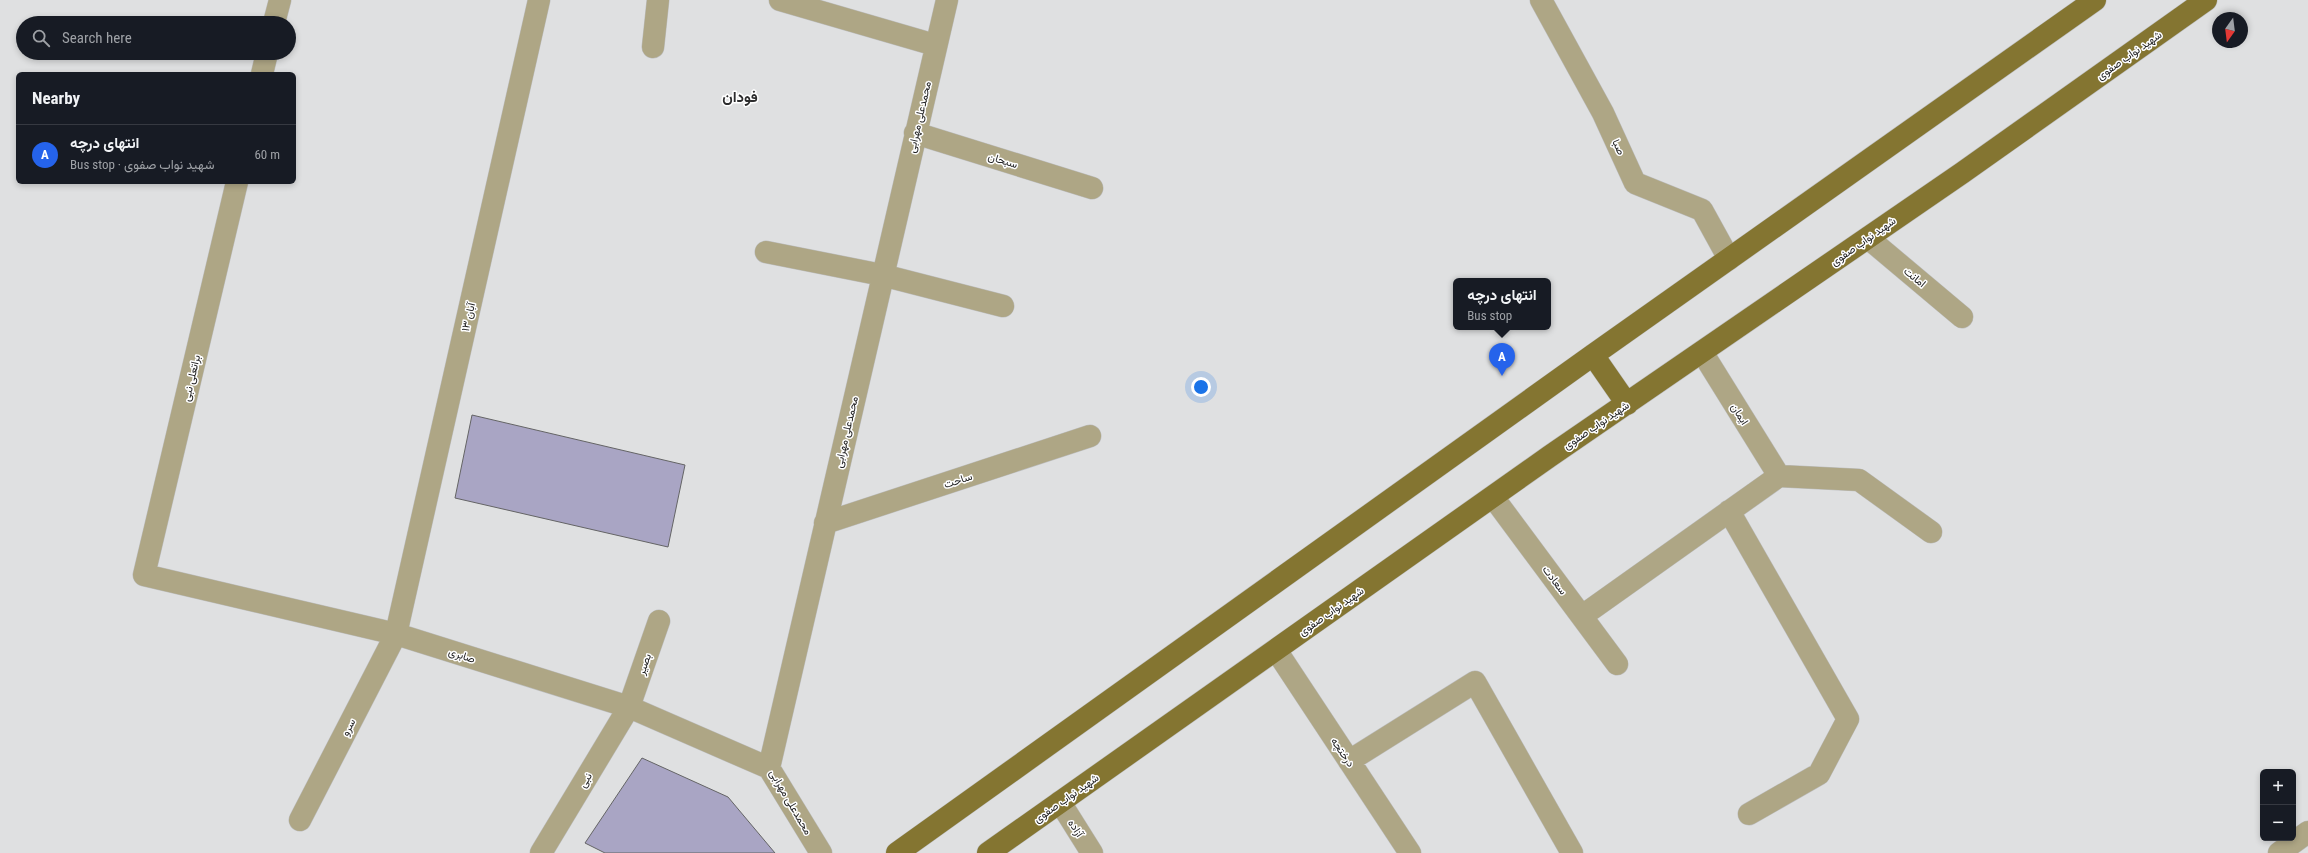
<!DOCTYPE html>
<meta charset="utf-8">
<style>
body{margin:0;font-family:"Roboto Condensed",Vazirmatn,sans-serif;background:#242831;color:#f1f3f6}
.controls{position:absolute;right:12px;bottom:12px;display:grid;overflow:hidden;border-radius:6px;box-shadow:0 2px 6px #0003}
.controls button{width:36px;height:36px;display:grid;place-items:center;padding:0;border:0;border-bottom:1px solid #363941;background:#171b24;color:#f1f3f6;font:20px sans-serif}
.compass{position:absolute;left:2212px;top:12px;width:36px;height:36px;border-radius:50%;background:#171b24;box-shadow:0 2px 6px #0003;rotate:194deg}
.you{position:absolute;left:1201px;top:387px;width:14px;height:14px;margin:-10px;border:3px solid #fff;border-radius:50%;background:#1a73e8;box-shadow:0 0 0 6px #1a73e833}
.badge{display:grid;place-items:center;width:26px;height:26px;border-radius:50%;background:#2563eb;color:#fff;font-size:13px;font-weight:700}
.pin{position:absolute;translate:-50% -33px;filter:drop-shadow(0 1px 2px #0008)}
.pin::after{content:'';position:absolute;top:21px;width:14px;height:12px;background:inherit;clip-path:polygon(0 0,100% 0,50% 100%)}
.popup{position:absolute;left:1453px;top:278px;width:98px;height:52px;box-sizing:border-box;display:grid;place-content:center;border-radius:6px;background:#171b24;filter:drop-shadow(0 1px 3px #0005);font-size:13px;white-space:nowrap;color:#9ea1a6}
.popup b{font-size:15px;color:#f1f3f6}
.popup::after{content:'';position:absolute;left:50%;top:100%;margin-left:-8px;border:8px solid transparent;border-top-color:#171b24}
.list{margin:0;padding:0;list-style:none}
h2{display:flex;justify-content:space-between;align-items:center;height:52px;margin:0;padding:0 16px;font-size:17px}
h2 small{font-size:13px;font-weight:400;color:#9ea1a6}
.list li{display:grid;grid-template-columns:26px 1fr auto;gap:12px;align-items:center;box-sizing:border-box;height:60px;padding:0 16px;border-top:1px solid #363941}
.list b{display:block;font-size:15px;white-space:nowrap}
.list p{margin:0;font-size:13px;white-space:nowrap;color:#9ea1a6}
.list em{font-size:13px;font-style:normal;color:#9ea1a6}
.icon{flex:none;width:22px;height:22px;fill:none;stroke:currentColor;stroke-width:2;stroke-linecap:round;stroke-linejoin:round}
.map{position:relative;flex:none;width:2308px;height:853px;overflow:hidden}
.search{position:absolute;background:#171b24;box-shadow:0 2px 6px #0003;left:16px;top:16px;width:280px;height:44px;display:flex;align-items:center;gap:10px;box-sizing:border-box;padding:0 14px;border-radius:22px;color:#9ea1a6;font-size:15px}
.panel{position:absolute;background:#171b24;box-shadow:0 2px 6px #0003;left:16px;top:72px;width:280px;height:112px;border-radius:6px}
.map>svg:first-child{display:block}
.building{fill:#a9a5c4;stroke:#646465}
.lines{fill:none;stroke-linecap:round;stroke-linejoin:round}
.minor-casing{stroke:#bdbebf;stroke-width:23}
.major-casing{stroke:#bdbebf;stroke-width:23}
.minor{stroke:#aea685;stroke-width:22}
.major{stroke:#847531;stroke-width:22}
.labels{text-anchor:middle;stroke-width:3;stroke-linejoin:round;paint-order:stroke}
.street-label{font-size:11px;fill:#232324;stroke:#fff}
.district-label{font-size:15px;font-weight:bold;fill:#2c2c2d;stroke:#fff}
</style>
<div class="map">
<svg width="2308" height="853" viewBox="0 0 2308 853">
<rect width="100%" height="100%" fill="#dfe0e1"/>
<path class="building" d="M 472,415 L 685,465 L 668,547 L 455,498 Z
M 642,758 L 728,797 L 775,853 L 605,853 L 585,843 Z"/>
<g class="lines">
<g class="minor-casing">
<path id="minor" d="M 780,0 L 935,45
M 1541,0 L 1603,113 L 1635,183 L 1702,210 L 1729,259
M 274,23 L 280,0
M 653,47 L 658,0
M 262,74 L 267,53
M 915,133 L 1092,188
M 237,182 L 144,575 L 396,634 L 629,707 L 769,768
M 1868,238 L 1962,317
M 766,252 L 882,275 L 1003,306
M 1702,352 L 1779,476
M 1493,497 L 1617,664
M 1729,511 L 1848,719 L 1819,774 L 1749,814
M 825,523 L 1090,436
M 1582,616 L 1779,476 L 1859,480 L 1931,532
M 1276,650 L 1410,853
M 1349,761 L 1475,682 L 1572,853
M 1060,802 L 1092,853
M 300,820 L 396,634 L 539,0
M 541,853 L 629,707 L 659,621
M 821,853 L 769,768 L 947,0
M 2279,853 L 2308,832"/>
</g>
<g class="major-casing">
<path id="major" d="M 1593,355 L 1627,404
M 897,853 L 1593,355 L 2095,0
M 988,853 L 1550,456 L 1962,173 L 2206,0"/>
</g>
<use href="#minor" class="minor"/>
<use href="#major" class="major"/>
</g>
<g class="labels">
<g class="street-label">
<text transform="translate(2129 55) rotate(-35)" y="4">شهید نواب صفوی</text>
<text transform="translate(919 117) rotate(-77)" y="4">محمدعلی مهرابی</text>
<text transform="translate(1619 147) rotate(65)" y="4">صبا</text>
<text transform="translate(1003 160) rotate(17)" y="4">سبحان</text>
<text transform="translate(1863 241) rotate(-35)" y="4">شهید نواب صفوی</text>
<text transform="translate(1915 277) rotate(40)" y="4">امانت</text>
<text transform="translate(468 317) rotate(-77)" y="4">۱۳ آبان</text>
<text transform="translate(191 378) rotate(-77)" y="4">براتعلی نبی</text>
<text transform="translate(1740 414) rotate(58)" y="4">ایمان</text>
<text transform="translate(1596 425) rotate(-34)" y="4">شهید نواب صفوی</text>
<text transform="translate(846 432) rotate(-77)" y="4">محمدعلی مهرابی</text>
<text transform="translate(958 480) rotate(-18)" y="4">ساحت</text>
<text transform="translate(1555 580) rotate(53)" y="4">سعادت</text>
<text transform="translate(1331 611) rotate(-35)" y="4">شهید نواب صفوی</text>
<text transform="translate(462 655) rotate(18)" y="4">صابری</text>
<text transform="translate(644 664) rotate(-71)" y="4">بصیر</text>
<text transform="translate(348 727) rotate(-63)" y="4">سرو</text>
<text transform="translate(1343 752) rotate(56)" y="4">درختچه</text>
<text transform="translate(585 780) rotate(-59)" y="4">نبی</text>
<text transform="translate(1066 798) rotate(-35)" y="4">شهید نواب صفوی</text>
<text transform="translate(791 802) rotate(60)" y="4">محمدعلی مهرابی</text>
<text transform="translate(1076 828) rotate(57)" y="4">آزاده</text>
</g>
<g class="district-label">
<text x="740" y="102">فودان</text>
</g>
</g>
</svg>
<div class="controls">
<button>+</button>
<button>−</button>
</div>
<svg class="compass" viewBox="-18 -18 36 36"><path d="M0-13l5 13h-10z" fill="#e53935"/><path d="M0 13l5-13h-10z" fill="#9ea1a6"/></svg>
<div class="you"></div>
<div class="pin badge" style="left:1502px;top:376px">A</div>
<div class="popup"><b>انتهای درچه</b>Bus stop</div>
<div class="search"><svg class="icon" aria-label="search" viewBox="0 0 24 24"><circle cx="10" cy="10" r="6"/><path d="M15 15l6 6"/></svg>Search here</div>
<section class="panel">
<h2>Nearby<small></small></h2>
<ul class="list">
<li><span class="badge">A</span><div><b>انتهای درچه</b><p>Bus stop · شهید نواب صفوی</p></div><em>60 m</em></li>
</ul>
</section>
</div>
